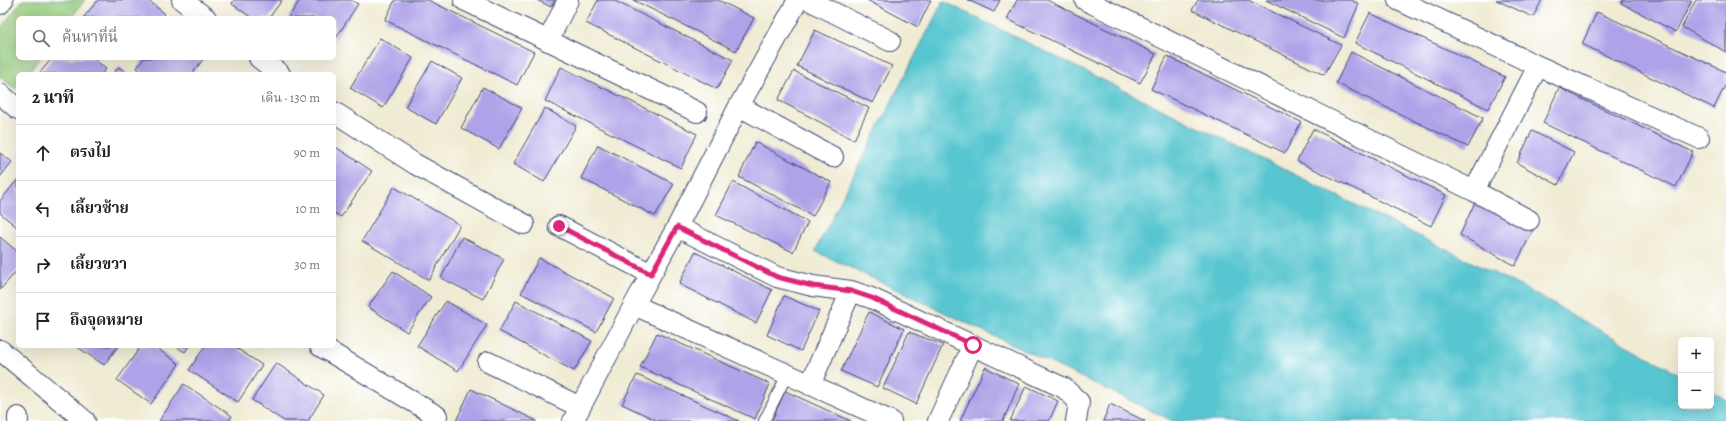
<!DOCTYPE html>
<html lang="th">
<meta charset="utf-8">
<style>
body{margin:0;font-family:Alegreya,"Noto Serif Thai",serif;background:#f2f2f2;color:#202124}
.controls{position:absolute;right:12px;bottom:12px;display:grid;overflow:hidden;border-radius:6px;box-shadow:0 4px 16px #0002}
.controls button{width:36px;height:36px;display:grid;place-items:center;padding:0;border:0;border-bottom:1px solid #e0e0e0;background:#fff;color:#202124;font:20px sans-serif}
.stop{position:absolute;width:12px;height:12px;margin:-9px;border:3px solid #db2777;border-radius:50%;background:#fff}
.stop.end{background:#db2777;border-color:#fff;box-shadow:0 1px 4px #0008}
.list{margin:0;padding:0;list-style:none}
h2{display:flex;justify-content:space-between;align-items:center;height:52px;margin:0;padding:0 16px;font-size:17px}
h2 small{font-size:13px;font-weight:400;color:#757577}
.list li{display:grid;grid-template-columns:26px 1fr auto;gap:12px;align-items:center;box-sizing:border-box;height:56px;padding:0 16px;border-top:1px solid #e0e0e0}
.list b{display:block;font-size:15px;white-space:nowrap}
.list em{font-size:13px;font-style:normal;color:#757577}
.icon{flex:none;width:22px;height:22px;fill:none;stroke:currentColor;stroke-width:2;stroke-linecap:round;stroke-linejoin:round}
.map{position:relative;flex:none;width:1726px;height:421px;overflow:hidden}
.search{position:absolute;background:#fff;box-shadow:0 4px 16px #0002;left:16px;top:16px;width:320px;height:44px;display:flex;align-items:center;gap:10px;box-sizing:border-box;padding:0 14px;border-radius:6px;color:#757577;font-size:15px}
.panel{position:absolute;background:#fff;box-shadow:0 4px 16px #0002;left:16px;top:72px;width:320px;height:276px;border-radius:6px}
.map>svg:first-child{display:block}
.green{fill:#96cc7e;stroke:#587e6e}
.water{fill:#59c6d0;stroke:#3a7a97}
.building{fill:#afa2e8}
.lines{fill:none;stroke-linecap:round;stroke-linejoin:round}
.lane-casing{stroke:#3b4b70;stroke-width:12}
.street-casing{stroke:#3b4b70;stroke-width:22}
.lane{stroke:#fff;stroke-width:10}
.street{stroke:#fff;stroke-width:20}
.route{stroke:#db2777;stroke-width:5}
</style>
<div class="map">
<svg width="1726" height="421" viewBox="0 0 1726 421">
<rect width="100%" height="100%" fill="#fff"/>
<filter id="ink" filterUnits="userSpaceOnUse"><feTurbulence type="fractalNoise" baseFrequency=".025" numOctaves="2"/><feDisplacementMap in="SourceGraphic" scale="8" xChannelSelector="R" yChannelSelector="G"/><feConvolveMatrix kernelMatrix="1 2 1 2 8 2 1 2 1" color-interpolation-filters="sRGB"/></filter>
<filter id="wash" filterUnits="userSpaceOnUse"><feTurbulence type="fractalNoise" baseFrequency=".012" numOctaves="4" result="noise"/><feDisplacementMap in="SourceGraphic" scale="16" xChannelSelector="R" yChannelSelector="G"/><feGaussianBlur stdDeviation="0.9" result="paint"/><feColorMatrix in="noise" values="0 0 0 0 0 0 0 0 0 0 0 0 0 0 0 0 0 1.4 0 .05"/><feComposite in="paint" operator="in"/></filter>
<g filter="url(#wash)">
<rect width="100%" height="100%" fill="#f0ebd3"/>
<path class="green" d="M 23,0 L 85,0 L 71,18 L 18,18 L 18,58 L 40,58 L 27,74 L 18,74 L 18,86 L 16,89 L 0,77 L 0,29 Z"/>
<path class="water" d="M 943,1 L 1524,288 L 1681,375 L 1681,406 L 1711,406 L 1711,391 L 1726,400 L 1726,421 L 1173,421 L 815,251 Z"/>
<g id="blocks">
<path class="building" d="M 98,0 L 148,0 L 165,14 L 161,18 L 83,18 Z
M 234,0 L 282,0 L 269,18 L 252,18 L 232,4 Z
M 300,0 L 351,0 L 358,4 L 334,41 L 334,18 L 288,18 Z
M 395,0 L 428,0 L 534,52 L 517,85 L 385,20 Z
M 537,0 L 555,0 L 551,7 Z
M 598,0 L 613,0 L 733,60 L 717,89 L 586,23 Z
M 633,0 L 718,0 L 754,18 L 736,51 Z
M 867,0 L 931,0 L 918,27 Z
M 968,0 L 1000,0 L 994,12 Z
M 1017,0 L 1047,0 L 1156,54 L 1140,83 L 1007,19 Z
M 1198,0 L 1248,0 L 1341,45 L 1324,75 L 1192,10 Z
M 1266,0 L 1351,0 L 1359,4 L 1344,38 Z
M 1496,0 L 1542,0 L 1533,17 Z
M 1623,0 L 1692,0 L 1676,32 L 1621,3 Z
M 1696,0 L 1726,0 L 1726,52 L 1682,27 Z
M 1597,12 L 1726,72 L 1726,84 L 1714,108 L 1582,44 Z
M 1370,13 L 1505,77 L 1488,109 L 1355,43 Z
M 815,30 L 892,66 L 873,103 L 797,66 Z
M 380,38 L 413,58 L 383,108 L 350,88 Z
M 1351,52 L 1483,118 L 1468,147 L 1336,83 Z
M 1167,56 L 1301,122 L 1285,153 L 1151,89 Z
M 52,58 L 93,58 L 106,69 L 102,74 L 39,74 Z
M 144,58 L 204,58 L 192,74 L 145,74 L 137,68 Z
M 432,61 L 462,78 L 436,124 L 405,107 Z
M 119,67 L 128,74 L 113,74 Z
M 561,67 L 697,134 L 681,168 L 545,101 Z
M 794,71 L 869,108 L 854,140 L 778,100 Z
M 483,87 L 522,108 L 499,149 L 461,128 Z
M 1559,88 L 1693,152 L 1676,187 L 1543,123 Z
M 545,108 L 576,126 L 544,182 L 513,164 Z
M 1313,129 L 1446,195 L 1431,226 L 1297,161 Z
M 1532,131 L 1574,152 L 1558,185 L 1517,163 Z
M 755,142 L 831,182 L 813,216 L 739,177 Z
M 598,145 L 674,184 L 655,216 L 581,178 Z
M 334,146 L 372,171 L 341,217 L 334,213 Z
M 0,153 L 12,162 L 0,177 Z
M 18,179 L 18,228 L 0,213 L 0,201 Z
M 733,182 L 808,222 L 793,252 L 716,215 Z
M 394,187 L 460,225 L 429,280 L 362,241 Z
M 1475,202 L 1533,230 L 1515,266 L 1460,235 Z
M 0,237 L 18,252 L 18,269 L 0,290 Z
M 462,237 L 504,259 L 483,299 L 441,278 Z
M 695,252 L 772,290 L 756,323 L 679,284 Z
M 539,258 L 614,298 L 596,332 L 521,293 Z
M 393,271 L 431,297 L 407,332 L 368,307 Z
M 784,296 L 819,311 L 801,351 L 767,335 Z
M 446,301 L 487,325 L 458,371 L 417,346 Z
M 516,301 L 592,341 L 574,371 L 499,331 Z
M 869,312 L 904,329 L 877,387 L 841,371 Z
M 909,332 L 943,345 L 916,404 L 883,388 Z
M 657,333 L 770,384 L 755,419 L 640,367 Z
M 76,346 L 118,346 L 104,365 Z
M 141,346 L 154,346 L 179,364 L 151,404 L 117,380 Z
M 175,346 L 189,346 L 185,352 Z
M 205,346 L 233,346 L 262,365 L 238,402 L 189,370 Z
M 276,363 L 324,395 L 308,421 L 284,421 L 252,400 Z
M 985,367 L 1019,384 L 1003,421 L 960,421 Z
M 637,375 L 739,421 L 658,421 L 622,404 Z
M 184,384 L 232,416 L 229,421 L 159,421 Z
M 1026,386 L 1058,401 L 1049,421 L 1010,421 Z
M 471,389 L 537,421 L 456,421 Z
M 785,391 L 851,421 L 772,421 Z
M 1110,404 L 1145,421 L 1103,421 Z"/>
</g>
</g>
<g filter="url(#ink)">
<use href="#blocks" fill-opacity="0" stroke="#3b4b70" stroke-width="1"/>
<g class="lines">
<g class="lane-casing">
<path id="lane" d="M 764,421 L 787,375"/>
</g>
<g class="street-casing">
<path id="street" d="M 182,0 L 206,18
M 464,0 L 697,112
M 809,0 L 890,41
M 1085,0 L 1474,191 L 1529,220
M 1398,0 L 1538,66 L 1699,138
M 0,4 L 3,0
M 548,41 L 568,0
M 259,58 L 280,74
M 0,94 L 18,109
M 739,106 L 833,157
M 334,112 L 415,164 L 524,224
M 1474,191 L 1538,66
M 559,226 L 651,274
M 677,227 L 777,277 L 813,286 L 851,291 L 871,298 L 1064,388 L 1079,402 L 1076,421
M 634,305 L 891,421
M 320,346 L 437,416
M 0,350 L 85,421
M 488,362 L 580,407
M 810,385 L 851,291
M 18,417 L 18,421
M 573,421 L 634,305 L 677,227 L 739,106 L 798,0
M 938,421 L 973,345"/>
</g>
<use href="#lane" class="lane"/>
<use href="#street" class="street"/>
</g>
</g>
<g class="lines" filter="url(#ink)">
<path class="route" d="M 559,226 L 651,274 L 677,227 L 777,277 L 813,286 L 851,291 L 872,298 L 973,345"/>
</g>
</svg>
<div class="controls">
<button>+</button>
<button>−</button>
</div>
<div class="stop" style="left:973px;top:345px"></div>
<div class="stop end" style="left:559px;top:226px"></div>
<div class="search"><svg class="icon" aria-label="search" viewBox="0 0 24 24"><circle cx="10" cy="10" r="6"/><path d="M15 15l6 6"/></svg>ค้นหาที่นี่</div>
<section class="panel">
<h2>2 นาที<small>เดิน · 130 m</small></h2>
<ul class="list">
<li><svg class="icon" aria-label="ahead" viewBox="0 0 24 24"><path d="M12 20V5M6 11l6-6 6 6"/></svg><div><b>ตรงไป</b></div><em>90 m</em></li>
<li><svg class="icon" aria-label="left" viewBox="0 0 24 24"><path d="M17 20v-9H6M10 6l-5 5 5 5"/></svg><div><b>เลี้ยวซ้าย</b></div><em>10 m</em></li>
<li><svg class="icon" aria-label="right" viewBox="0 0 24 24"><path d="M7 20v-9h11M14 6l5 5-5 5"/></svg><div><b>เลี้ยวขวา</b></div><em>30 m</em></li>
<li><svg class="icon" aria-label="arrive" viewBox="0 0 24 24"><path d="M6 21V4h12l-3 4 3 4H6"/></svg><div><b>ถึงจุดหมาย</b></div></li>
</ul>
</section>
</div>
